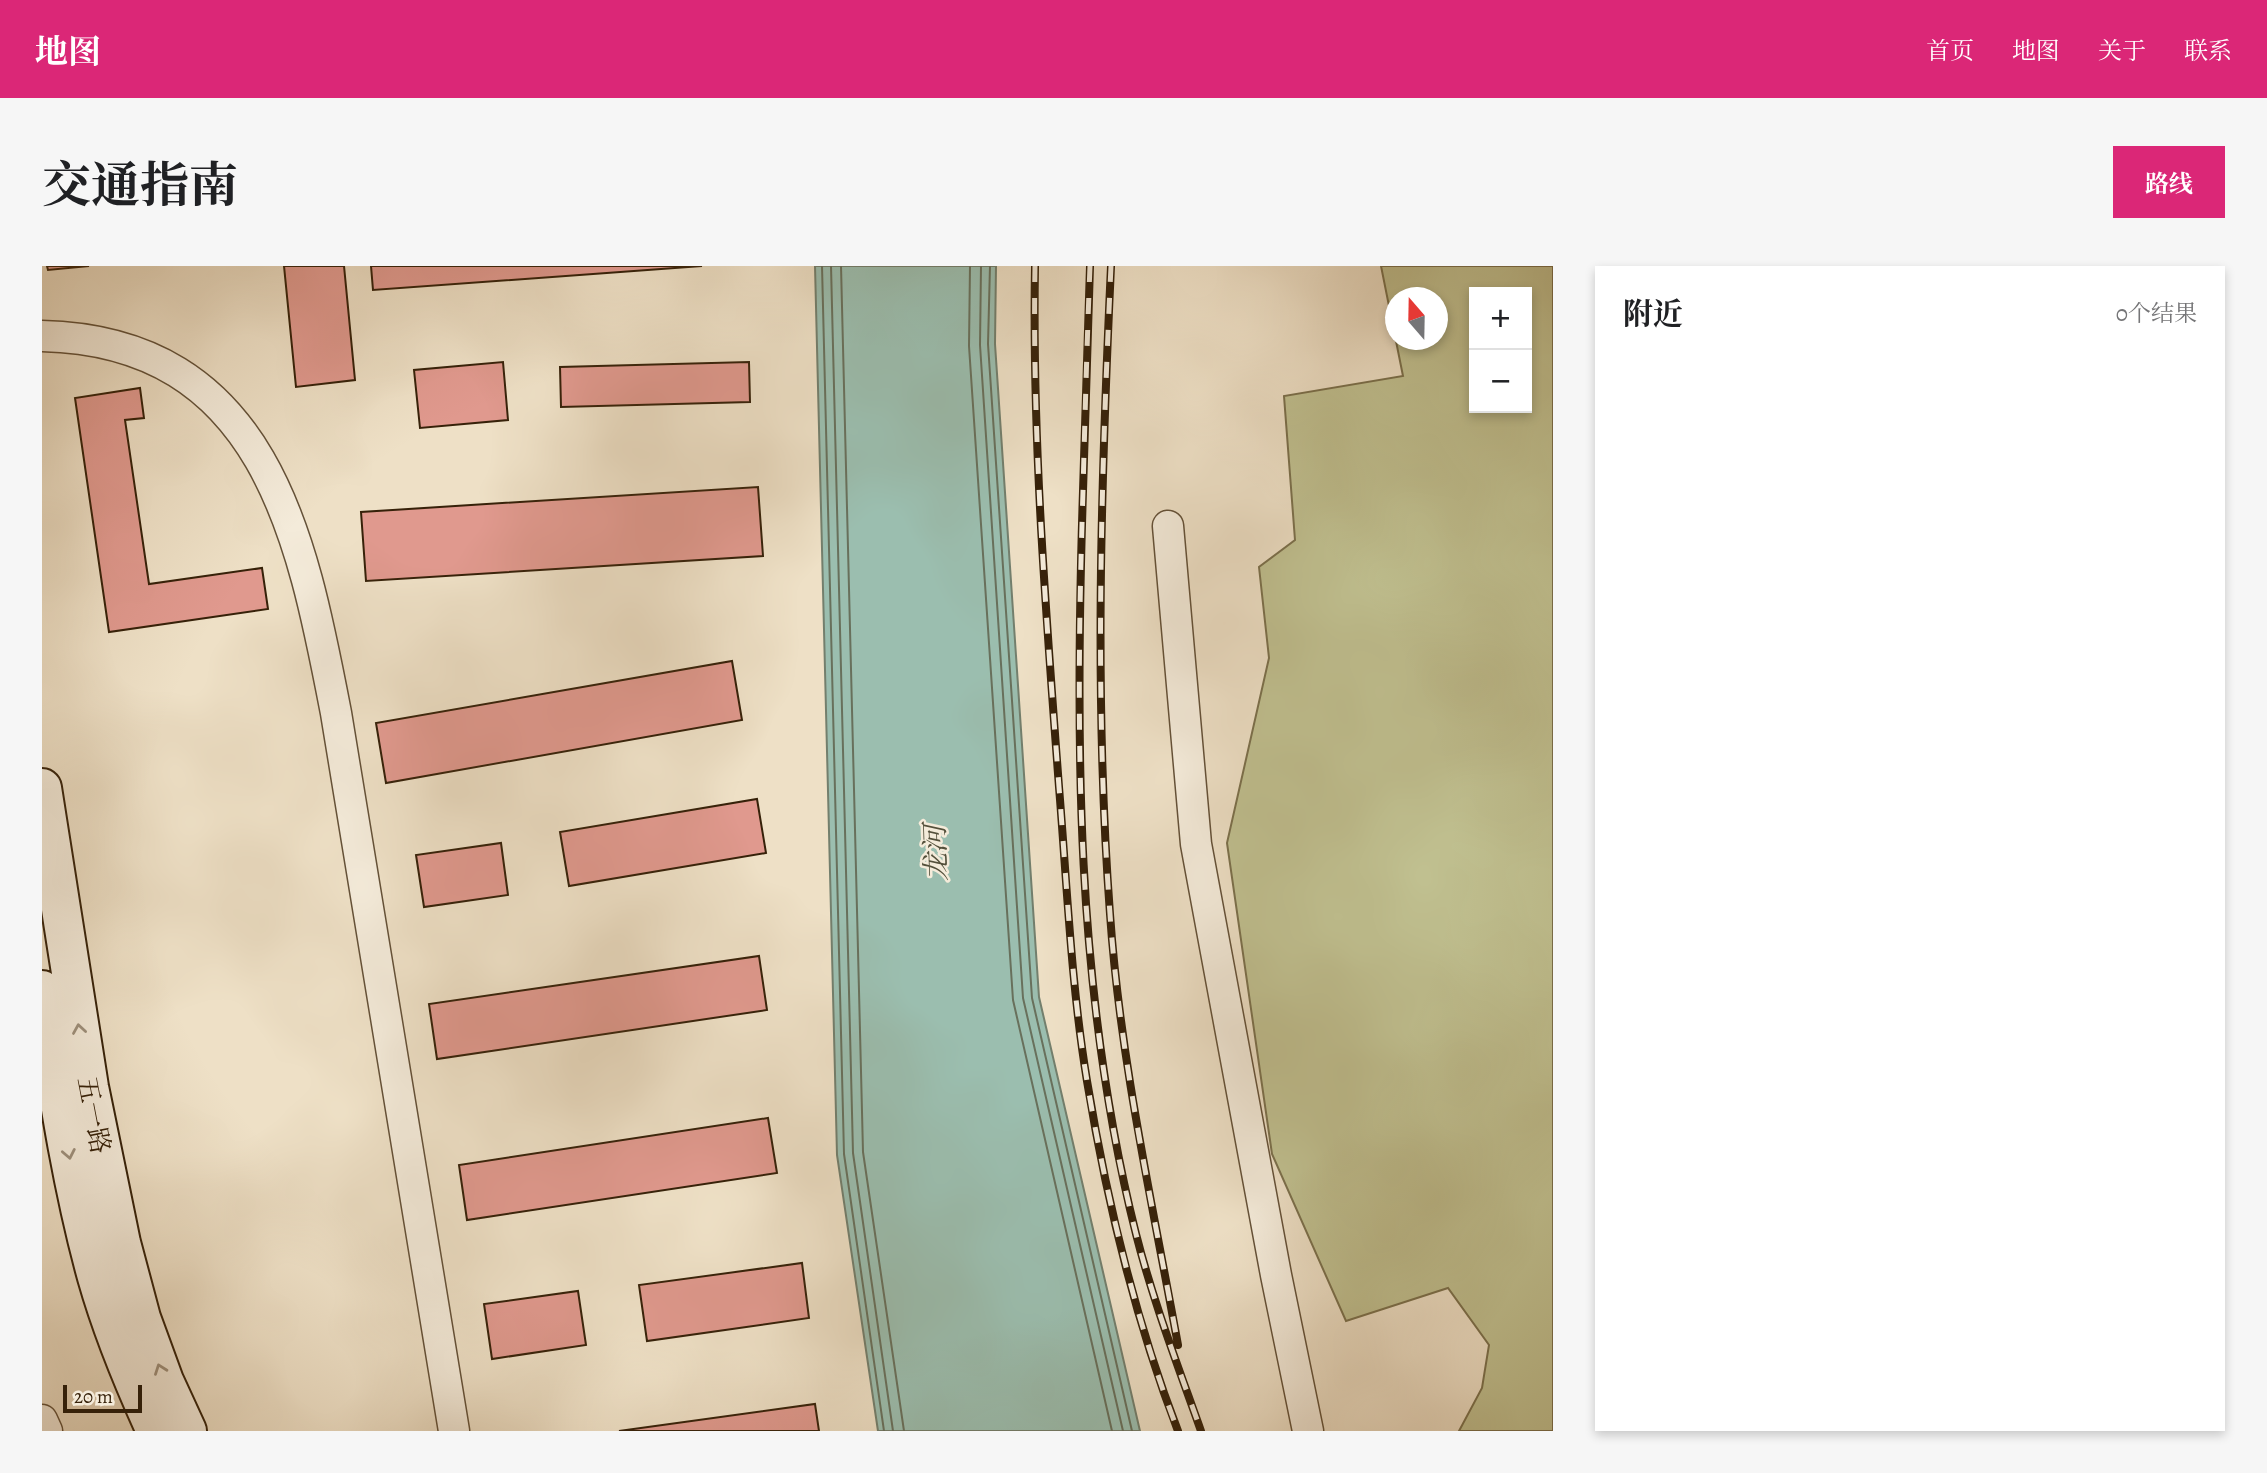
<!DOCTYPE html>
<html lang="zh">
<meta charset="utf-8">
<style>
body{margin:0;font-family:Alegreya,"Noto Serif SC",serif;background:#f6f6f6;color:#202124}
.controls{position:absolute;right:21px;top:21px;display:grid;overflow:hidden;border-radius:0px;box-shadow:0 4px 10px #0003}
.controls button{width:63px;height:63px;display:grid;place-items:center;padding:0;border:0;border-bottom:2px solid #e0e0e0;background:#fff;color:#202124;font:35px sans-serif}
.compass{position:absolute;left:1343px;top:21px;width:63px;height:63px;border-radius:50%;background:#fff;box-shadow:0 4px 10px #0003;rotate:340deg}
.scale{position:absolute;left:21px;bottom:18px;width:79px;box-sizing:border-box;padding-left:7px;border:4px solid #362109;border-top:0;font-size:19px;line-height:24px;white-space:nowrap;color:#362109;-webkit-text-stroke:5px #f4ebda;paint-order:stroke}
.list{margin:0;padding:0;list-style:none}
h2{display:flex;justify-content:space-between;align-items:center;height:91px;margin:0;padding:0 28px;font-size:30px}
h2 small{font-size:23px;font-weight:400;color:#757577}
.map{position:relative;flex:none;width:1511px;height:1165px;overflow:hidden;border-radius:0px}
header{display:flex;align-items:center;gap:42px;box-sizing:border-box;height:98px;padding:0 35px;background:#db2777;color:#fff}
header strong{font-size:33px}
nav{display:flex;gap:38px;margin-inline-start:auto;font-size:24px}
.intro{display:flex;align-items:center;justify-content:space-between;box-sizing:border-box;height:168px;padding:0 42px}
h1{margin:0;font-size:49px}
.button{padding:18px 32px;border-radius:0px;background:#db2777;color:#fff;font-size:24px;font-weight:700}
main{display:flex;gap:42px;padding:0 42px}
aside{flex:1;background:#fff;border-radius:0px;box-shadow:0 4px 10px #0003}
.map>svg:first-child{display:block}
.green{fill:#c0c090;stroke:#7b704c;stroke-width:2;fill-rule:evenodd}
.water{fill:#9bbeaf;stroke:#737f6d;stroke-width:2}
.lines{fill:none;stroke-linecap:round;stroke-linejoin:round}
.shore{stroke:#68705c;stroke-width:2}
.building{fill:#e0998e;stroke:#362109;stroke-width:2}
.minor-casing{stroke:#645138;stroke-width:33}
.secondary-casing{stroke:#362109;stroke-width:42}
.minor{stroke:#f4ebda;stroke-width:30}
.secondary{stroke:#f4ebda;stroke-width:38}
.rail-casing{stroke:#362109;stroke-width:8}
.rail{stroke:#f4ebda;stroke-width:5;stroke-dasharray:16;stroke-linecap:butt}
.oneway{stroke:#9e907c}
.labels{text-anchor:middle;stroke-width:5;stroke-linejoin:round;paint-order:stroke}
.street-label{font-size:26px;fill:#362109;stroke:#f4ebda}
.water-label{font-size:28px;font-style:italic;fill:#54503b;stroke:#f4ebda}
</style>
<header>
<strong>地图</strong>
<nav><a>首页</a><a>地图</a><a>关于</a><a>联系</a></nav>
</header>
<div class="intro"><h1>交通指南</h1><a class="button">路线</a></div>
<main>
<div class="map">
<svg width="1511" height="1165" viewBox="0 0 1511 1165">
<rect width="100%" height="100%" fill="#eee0c6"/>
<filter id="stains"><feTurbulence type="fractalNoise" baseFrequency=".00286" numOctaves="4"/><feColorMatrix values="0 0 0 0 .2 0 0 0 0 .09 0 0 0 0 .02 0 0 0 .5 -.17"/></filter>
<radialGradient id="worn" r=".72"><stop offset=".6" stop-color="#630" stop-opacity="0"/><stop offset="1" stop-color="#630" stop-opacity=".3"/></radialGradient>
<path class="green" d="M 1339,0 L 1511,0 L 1511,1165 L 1417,1165 L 1440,1122 L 1447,1079 L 1406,1022 L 1304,1055 L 1230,888 L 1185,577 L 1227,392 L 1217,301 L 1253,274 L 1242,130 L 1361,110 ZM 1432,26 L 1485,26 L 1485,142 L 1432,142 ZM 1353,32 L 1395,32 L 1395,74 L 1353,74 Z"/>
<path class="water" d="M 773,0 L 954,0 L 953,78 L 997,731 L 1098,1165 L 836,1165 L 795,889 Z"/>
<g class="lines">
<path class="shore" d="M 780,0 L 802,888 L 842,1165
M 789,0 L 811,887 L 851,1165
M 799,0 L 821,886 L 862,1165
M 928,0 L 927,80 L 971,734 L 1070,1165
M 939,0 L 938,79 L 981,732 L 1081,1165
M 948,0 L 946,78 L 990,732 L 1090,1165"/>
</g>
<path class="building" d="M 5,0 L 47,0 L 6,4 Z
M 242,0 L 302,0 L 313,114 L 254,121 Z
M 329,0 L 660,0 L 331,24 Z
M 461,96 L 466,154 L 378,162 L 372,104 Z
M 707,96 L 708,136 L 519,141 L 518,101 Z
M 98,122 L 102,152 L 83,154 L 107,318 L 220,302 L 226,343 L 67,366 L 33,132 Z
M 716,221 L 721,290 L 324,315 L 319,246 Z
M 690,395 L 700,454 L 344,517 L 334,457 Z
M 715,533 L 724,587 L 527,620 L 518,566 Z
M 459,577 L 466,629 L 382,641 L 374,589 Z
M 717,690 L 725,744 L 395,793 L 387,738 Z
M 726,852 L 735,907 L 425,954 L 417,899 Z
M 760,997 L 767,1052 L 605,1075 L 597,1019 Z
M 536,1025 L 544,1079 L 450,1093 L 442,1038 Z
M 773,1138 L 777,1165 L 577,1165 Z"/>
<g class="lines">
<g class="minor-casing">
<path id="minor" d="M 0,70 C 223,75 260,270 294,447 L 412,1165
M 1126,260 L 1154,578 L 1234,1009 L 1266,1165
M 0,1154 L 5,1165"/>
</g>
<g class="secondary-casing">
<path id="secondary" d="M 0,522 L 47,821 L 79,977 L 99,1052 L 122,1115 L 145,1165
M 0,724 C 15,820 29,917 55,1011 C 70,1064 91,1115 114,1165"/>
</g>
<use href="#minor" class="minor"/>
<use href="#secondary" class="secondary"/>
<g class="rail-casing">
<path id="rail" d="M 993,0 C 990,174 1004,348 1017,521 C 1025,619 1029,718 1045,815 C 1064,931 1094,1056 1136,1165
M 1048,0 C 1045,75 1043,150 1041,225 C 1033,473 1033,726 1094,968 C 1111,1035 1136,1100 1159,1165
M 1069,0 C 1059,216 1052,433 1068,648 C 1078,793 1110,936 1136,1079"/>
</g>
<use href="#rail" class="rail"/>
</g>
<defs><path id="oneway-chevron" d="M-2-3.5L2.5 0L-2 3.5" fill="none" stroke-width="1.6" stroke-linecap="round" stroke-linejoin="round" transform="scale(1.75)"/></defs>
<g class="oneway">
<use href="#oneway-chevron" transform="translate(37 763) rotate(-99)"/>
<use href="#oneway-chevron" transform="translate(27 888) rotate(79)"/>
<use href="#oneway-chevron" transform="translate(118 1103) rotate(-110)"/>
</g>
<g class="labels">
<g class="street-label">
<text transform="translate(52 849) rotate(79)" y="9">五一路</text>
</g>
<g class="water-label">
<text transform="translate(893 587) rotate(-92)" y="10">龙河</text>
</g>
</g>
<rect width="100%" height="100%" filter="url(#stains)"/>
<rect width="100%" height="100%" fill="url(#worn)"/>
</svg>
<div class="controls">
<button>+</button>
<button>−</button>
</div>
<svg class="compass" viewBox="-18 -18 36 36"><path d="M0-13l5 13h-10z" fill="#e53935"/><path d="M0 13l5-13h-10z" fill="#757577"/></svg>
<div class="scale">20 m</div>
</div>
<aside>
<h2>附近<small>0个结果</small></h2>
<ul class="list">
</ul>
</aside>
</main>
